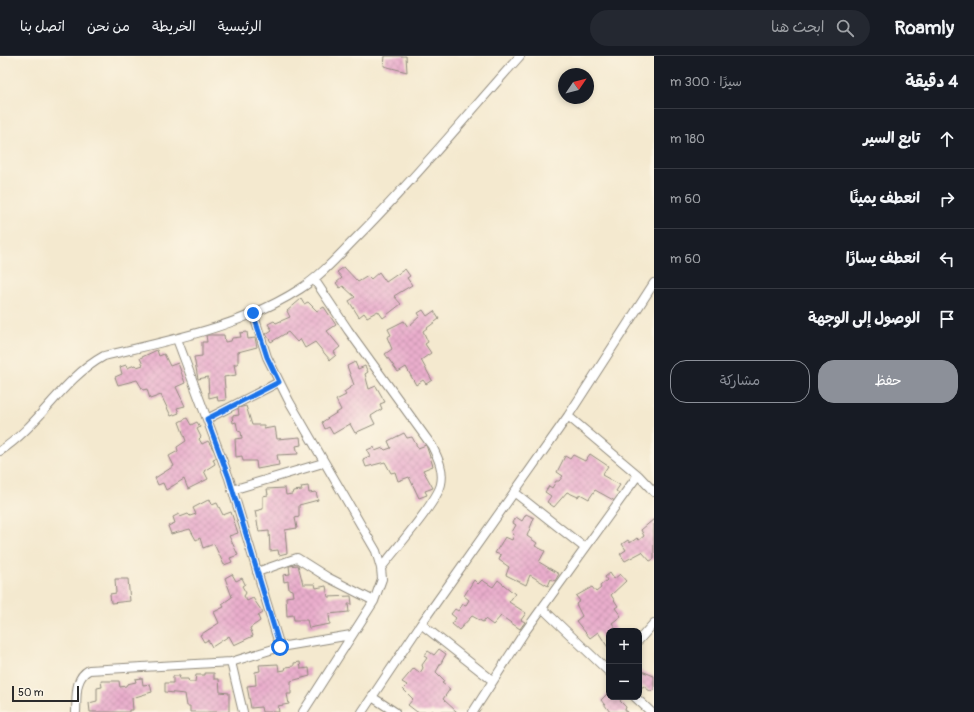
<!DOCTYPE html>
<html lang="ar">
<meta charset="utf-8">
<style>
body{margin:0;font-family:Pangolin,"Playpen Sans Arabic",sans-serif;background:#242831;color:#f1f3f6;direction:rtl}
.controls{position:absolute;right:12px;bottom:12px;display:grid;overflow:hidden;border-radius:8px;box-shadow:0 2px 6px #0003}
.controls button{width:36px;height:36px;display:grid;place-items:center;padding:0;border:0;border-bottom:1px solid #363941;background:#171b24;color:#f1f3f6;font:20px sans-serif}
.compass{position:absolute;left:558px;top:12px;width:36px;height:36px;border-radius:50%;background:#171b24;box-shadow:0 2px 6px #0003;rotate:55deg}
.scale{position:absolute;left:12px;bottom:10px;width:67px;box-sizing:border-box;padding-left:4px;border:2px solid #2b2b2b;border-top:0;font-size:11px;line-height:14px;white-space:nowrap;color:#2b2b2b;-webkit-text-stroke:3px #fcf5e5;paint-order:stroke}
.stop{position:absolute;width:12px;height:12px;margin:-9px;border:3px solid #1a73e8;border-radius:50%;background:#fff}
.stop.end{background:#1a73e8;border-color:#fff;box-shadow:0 1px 4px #0008}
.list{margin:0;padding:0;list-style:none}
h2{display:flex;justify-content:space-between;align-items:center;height:52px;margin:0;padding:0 16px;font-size:17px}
h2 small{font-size:13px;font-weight:400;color:#9ea1a6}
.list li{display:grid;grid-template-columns:26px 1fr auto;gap:12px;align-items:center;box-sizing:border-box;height:60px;padding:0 16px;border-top:1px solid #363941}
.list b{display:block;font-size:15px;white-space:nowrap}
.list em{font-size:13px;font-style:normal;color:#9ea1a6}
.actions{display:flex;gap:8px;padding:12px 16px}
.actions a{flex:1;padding:9px 0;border:1px solid #8c9099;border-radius:16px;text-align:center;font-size:14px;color:#8c9099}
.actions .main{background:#8c9099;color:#fff}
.icon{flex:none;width:22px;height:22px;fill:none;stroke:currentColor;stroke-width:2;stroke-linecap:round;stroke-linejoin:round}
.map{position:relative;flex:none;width:654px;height:656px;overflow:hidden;direction:ltr}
header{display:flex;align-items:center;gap:24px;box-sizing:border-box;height:56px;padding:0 20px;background:#171b24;border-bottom:1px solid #363941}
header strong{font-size:19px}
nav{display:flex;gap:22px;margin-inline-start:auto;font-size:14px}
.search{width:280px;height:36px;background:#242831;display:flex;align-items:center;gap:10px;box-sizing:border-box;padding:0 14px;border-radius:22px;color:#9ea1a6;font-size:15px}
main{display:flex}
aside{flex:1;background:#171b24}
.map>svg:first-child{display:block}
.building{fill:url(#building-cross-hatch)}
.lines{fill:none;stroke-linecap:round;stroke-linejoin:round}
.minor-casing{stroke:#908a7d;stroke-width:10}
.minor{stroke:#fff;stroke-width:8}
.route{stroke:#1a73e8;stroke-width:5}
</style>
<header>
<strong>Roamly</strong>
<div class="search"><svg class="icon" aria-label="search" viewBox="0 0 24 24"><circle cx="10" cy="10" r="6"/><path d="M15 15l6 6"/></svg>ابحث هنا</div>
<nav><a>الرئيسية</a><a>الخريطة</a><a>من نحن</a><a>اتصل بنا</a></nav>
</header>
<main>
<aside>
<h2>4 دقيقة<small>سيرًا · 300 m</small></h2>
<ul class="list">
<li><svg class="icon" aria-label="ahead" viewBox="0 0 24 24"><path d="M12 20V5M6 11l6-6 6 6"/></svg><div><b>تابع السير</b></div><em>180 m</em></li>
<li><svg class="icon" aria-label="right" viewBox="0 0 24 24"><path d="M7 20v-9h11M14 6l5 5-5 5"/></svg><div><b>انعطف يمينًا</b></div><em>60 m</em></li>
<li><svg class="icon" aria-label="left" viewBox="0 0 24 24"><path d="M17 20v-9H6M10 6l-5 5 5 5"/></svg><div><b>انعطف يسارًا</b></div><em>60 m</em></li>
<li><svg class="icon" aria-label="arrive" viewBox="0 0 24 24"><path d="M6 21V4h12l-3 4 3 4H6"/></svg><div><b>الوصول إلى الوجهة</b></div></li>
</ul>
<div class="actions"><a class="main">حفظ</a><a>مشاركة</a></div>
</aside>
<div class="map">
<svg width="654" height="656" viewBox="0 0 654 656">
<defs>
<pattern id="building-cross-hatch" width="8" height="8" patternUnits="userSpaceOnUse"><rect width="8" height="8" fill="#e9adcc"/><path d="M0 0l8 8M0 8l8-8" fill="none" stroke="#c895af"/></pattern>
</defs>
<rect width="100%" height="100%" fill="#fcf5e5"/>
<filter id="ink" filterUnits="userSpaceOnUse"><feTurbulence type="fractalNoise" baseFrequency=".025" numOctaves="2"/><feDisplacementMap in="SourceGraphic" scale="8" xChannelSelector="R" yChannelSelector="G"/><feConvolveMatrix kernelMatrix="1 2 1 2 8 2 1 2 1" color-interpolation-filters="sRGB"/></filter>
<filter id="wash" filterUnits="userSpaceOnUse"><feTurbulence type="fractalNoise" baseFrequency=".012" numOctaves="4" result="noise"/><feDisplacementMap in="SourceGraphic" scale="16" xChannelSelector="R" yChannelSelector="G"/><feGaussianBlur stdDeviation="0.9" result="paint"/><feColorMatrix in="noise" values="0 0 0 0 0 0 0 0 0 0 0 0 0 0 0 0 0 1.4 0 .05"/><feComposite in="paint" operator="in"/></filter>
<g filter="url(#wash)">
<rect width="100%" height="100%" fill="#f4e9cf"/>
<g id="blocks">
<path class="building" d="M 385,0 L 406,0 L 407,16 L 384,10 Z
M 344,211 L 358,226 L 368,220 L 371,223 L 379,216 L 386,226 L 405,213 L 410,220 L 407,222 L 412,229 L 394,240 L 401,248 L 383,262 L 378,255 L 367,261 L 364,257 L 359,261 L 349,245 L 355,241 L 343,230 L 340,232 L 336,227 L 342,222 L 337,216 Z
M 301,243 L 304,248 L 308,246 L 317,255 L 324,251 L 336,269 L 327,275 L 340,291 L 334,296 L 336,299 L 330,304 L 315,286 L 305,292 L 300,283 L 297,286 L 288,276 L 271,286 L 266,278 L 272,274 L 268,268 L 274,265 L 276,267 L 290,261 L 287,255 Z
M 423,254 L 427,260 L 434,255 L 439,263 L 423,275 L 428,286 L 425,288 L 431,297 L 421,304 L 432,324 L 426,328 L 423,324 L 416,329 L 406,311 L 398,316 L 385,298 L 392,293 L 387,281 L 391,279 L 388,273 L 404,265 L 408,271 L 420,260 L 418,257 Z
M 247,276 L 248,283 L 255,282 L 257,291 L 238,296 L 238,308 L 234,308 L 236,319 L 224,321 L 226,344 L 218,345 L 217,340 L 209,342 L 208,321 L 198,323 L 194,301 L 202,300 L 202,286 L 207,286 L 206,279 L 224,279 L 225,286 L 231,285 L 232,282 L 241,281 L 240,277 Z
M 157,294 L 159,300 L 164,298 L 170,310 L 178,307 L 185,327 L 176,331 L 185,350 L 177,352 L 179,357 L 171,360 L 161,339 L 150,343 L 147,333 L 143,334 L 137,324 L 118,329 L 115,321 L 122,318 L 120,311 L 126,309 L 127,312 L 135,309 L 137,311 L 143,309 L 140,302 Z
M 355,306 L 358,313 L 365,310 L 368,316 L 365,318 L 369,333 L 376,330 L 385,346 L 380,348 L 382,353 L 371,360 L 375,368 L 355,377 L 350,368 L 333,378 L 329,371 L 325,373 L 322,366 L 341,354 L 336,344 L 346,339 L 344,336 L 354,329 L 347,310 Z
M 246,350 L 252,369 L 264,369 L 264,373 L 275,371 L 277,383 L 300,381 L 301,389 L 296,390 L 298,398 L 277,399 L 279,409 L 257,413 L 256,405 L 243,405 L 242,400 L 236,401 L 235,383 L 242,382 L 241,376 L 238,375 L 236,366 L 233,367 L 232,360 L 239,359 L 238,352 Z
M 187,362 L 191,369 L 197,366 L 200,371 L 197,373 L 201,381 L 199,383 L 202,388 L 208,385 L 218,401 L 213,403 L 215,408 L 204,415 L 208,423 L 188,433 L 184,423 L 166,434 L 163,427 L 158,429 L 155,422 L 174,410 L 169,400 L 178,395 L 177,391 L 186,385 L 179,366 Z
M 404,377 L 407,382 L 412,381 L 418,392 L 426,389 L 433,410 L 423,414 L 433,432 L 425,435 L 427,439 L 419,442 L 409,421 L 398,425 L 395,416 L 391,417 L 385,406 L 366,411 L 363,403 L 370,400 L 367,394 L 374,391 L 375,395 L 383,392 L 385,394 L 391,392 L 388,385 Z
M 590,398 L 608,410 L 602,419 L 620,429 L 616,435 L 620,438 L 615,445 L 595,434 L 589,443 L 580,438 L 578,441 L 567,436 L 554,451 L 547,446 L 551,440 L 545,436 L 549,430 L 552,432 L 556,425 L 559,425 L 563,420 L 557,416 L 565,400 L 570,403 L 573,399 L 585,405 Z
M 308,430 L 309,437 L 316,436 L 318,444 L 299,449 L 299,461 L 295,462 L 297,472 L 285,474 L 287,497 L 279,499 L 278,494 L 270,495 L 269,475 L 259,476 L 255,455 L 263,453 L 263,440 L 268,439 L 267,433 L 285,432 L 286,439 L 292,438 L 293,435 L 302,434 L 301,431 Z
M 210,443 L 212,449 L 217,447 L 223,459 L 231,456 L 238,477 L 229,480 L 238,499 L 230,502 L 232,506 L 224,509 L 214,488 L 203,492 L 200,482 L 196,484 L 190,473 L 171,478 L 168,470 L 175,467 L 173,461 L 179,458 L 180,461 L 188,458 L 190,460 L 196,458 L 193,452 Z
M 526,458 L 534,462 L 527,480 L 537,487 L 535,490 L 545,495 L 539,506 L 559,518 L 555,525 L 551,523 L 548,530 L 530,519 L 526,529 L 506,519 L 509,511 L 499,504 L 501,499 L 495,497 L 505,481 L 512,484 L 514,479 L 512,476 L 516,469 L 513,467 L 516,461 L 522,465 Z
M 654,463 L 654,503 L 650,505 L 642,496 L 625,505 L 620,498 L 626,494 L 622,488 L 628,484 L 630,487 L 637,482 L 639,484 L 644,480 L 641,474 Z
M 298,509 L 303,528 L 315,528 L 316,532 L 326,530 L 328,541 L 351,540 L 352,548 L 348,548 L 349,556 L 329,558 L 330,568 L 309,572 L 307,564 L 294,564 L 293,559 L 287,560 L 286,541 L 293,540 L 292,534 L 289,533 L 288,525 L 284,526 L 283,519 L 290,518 L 289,510 Z
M 610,517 L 614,523 L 620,518 L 626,525 L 611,539 L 618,550 L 615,552 L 621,560 L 612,567 L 618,575 L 609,575 L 609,593 L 598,576 L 590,582 L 576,565 L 582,560 L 576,548 L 580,545 L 576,540 L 592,531 L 596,536 L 601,532 L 600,530 L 607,524 L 605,521 Z
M 232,518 L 236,525 L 242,522 L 245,528 L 242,530 L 246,537 L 244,540 L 247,545 L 253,542 L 263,557 L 258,560 L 260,565 L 250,572 L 253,580 L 234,589 L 229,580 L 212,591 L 208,584 L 204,586 L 200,579 L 219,567 L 214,556 L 224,551 L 222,548 L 232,541 L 225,522 Z
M 115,523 L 128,523 L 130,545 L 111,547 L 110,538 L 116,537 Z
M 474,524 L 478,528 L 482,524 L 493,531 L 498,524 L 515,538 L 509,546 L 526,557 L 521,564 L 525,566 L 520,573 L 501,560 L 493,569 L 485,563 L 483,566 L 472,560 L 459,574 L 452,568 L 456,562 L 451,558 L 455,553 L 458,555 L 463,548 L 466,549 L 469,544 L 464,540 Z
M 439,593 L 446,598 L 436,616 L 444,624 L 442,627 L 450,633 L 443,643 L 457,656 L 434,656 L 432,654 L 430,656 L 417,656 L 408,649 L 413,643 L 403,633 L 407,629 L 402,626 L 414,612 L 420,617 L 423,612 L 422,609 L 427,602 L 424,600 L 428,595 L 434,599 Z
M 300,606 L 301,613 L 309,612 L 310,620 L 291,625 L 291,638 L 287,638 L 289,648 L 278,650 L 279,656 L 262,656 L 261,651 L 251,652 L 247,630 L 256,629 L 255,616 L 260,615 L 259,609 L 278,608 L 279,615 L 285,614 L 286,611 L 294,610 L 294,607 Z
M 639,614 L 654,620 L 654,634 L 650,635 L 643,630 L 641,633 L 639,632 Z
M 205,617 L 214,617 L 214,623 L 219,623 L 220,636 L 229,637 L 229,656 L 190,656 L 190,650 L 187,650 L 185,638 L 165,636 L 165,627 L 173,627 L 173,620 L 180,620 L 179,623 L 188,623 L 189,626 L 195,626 L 196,619 L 205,619 Z
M 142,622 L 143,629 L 150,628 L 152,636 L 132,642 L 133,654 L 129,654 L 129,656 L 90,656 L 89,647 L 97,645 L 97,632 L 102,631 L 101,625 L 119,625 L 120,631 L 126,630 L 127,628 L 136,626 L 135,623 Z
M 607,638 L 612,643 L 614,641 L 620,641 L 622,642 L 620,645 L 626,651 L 625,654 L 628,656 L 610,656 L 601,644 Z"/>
</g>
</g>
<g filter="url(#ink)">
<use href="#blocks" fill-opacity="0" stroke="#908a7d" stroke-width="1"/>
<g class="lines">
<g class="minor-casing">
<path id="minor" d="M 314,223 L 348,274 L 432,390 C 438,402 444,414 441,428 C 438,445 394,495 381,512
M 253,257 L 267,301 L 289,345 L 376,495 L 381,512 L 382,523 L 374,545 L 303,656
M 177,283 L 229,422 L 280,591
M 568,360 L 638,419 L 654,436
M 207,363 L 279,326
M 0,395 C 40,369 62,323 104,300 C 171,284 241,271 300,233 C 322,219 340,198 358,180 C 415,123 466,60 520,0
M 232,434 L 323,407
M 514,436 L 585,492
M 257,516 L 297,502 L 327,521 L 374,545
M 542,552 L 609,616
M 421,568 L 492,624
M 639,584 L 654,567
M 231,606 L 243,656
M 372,641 L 395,656
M 635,641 L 651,656
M 76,656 C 77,641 74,622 89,614 L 231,606 L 280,591 L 351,579
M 362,656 L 421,568 L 568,360 L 654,227
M 473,656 L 524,577 L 638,419"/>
</g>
<use href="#minor" class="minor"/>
</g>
</g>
<g class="lines" filter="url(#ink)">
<path class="route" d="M 253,257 L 267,301 L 279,326 L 207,363 L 229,422 L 280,591"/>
</g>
</svg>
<div class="controls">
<button>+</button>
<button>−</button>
</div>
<svg class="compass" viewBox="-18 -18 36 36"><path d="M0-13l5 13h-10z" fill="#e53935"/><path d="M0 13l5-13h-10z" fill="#9ea1a6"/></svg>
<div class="scale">50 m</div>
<div class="stop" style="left:280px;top:591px"></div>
<div class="stop end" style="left:253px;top:257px"></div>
</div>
</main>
